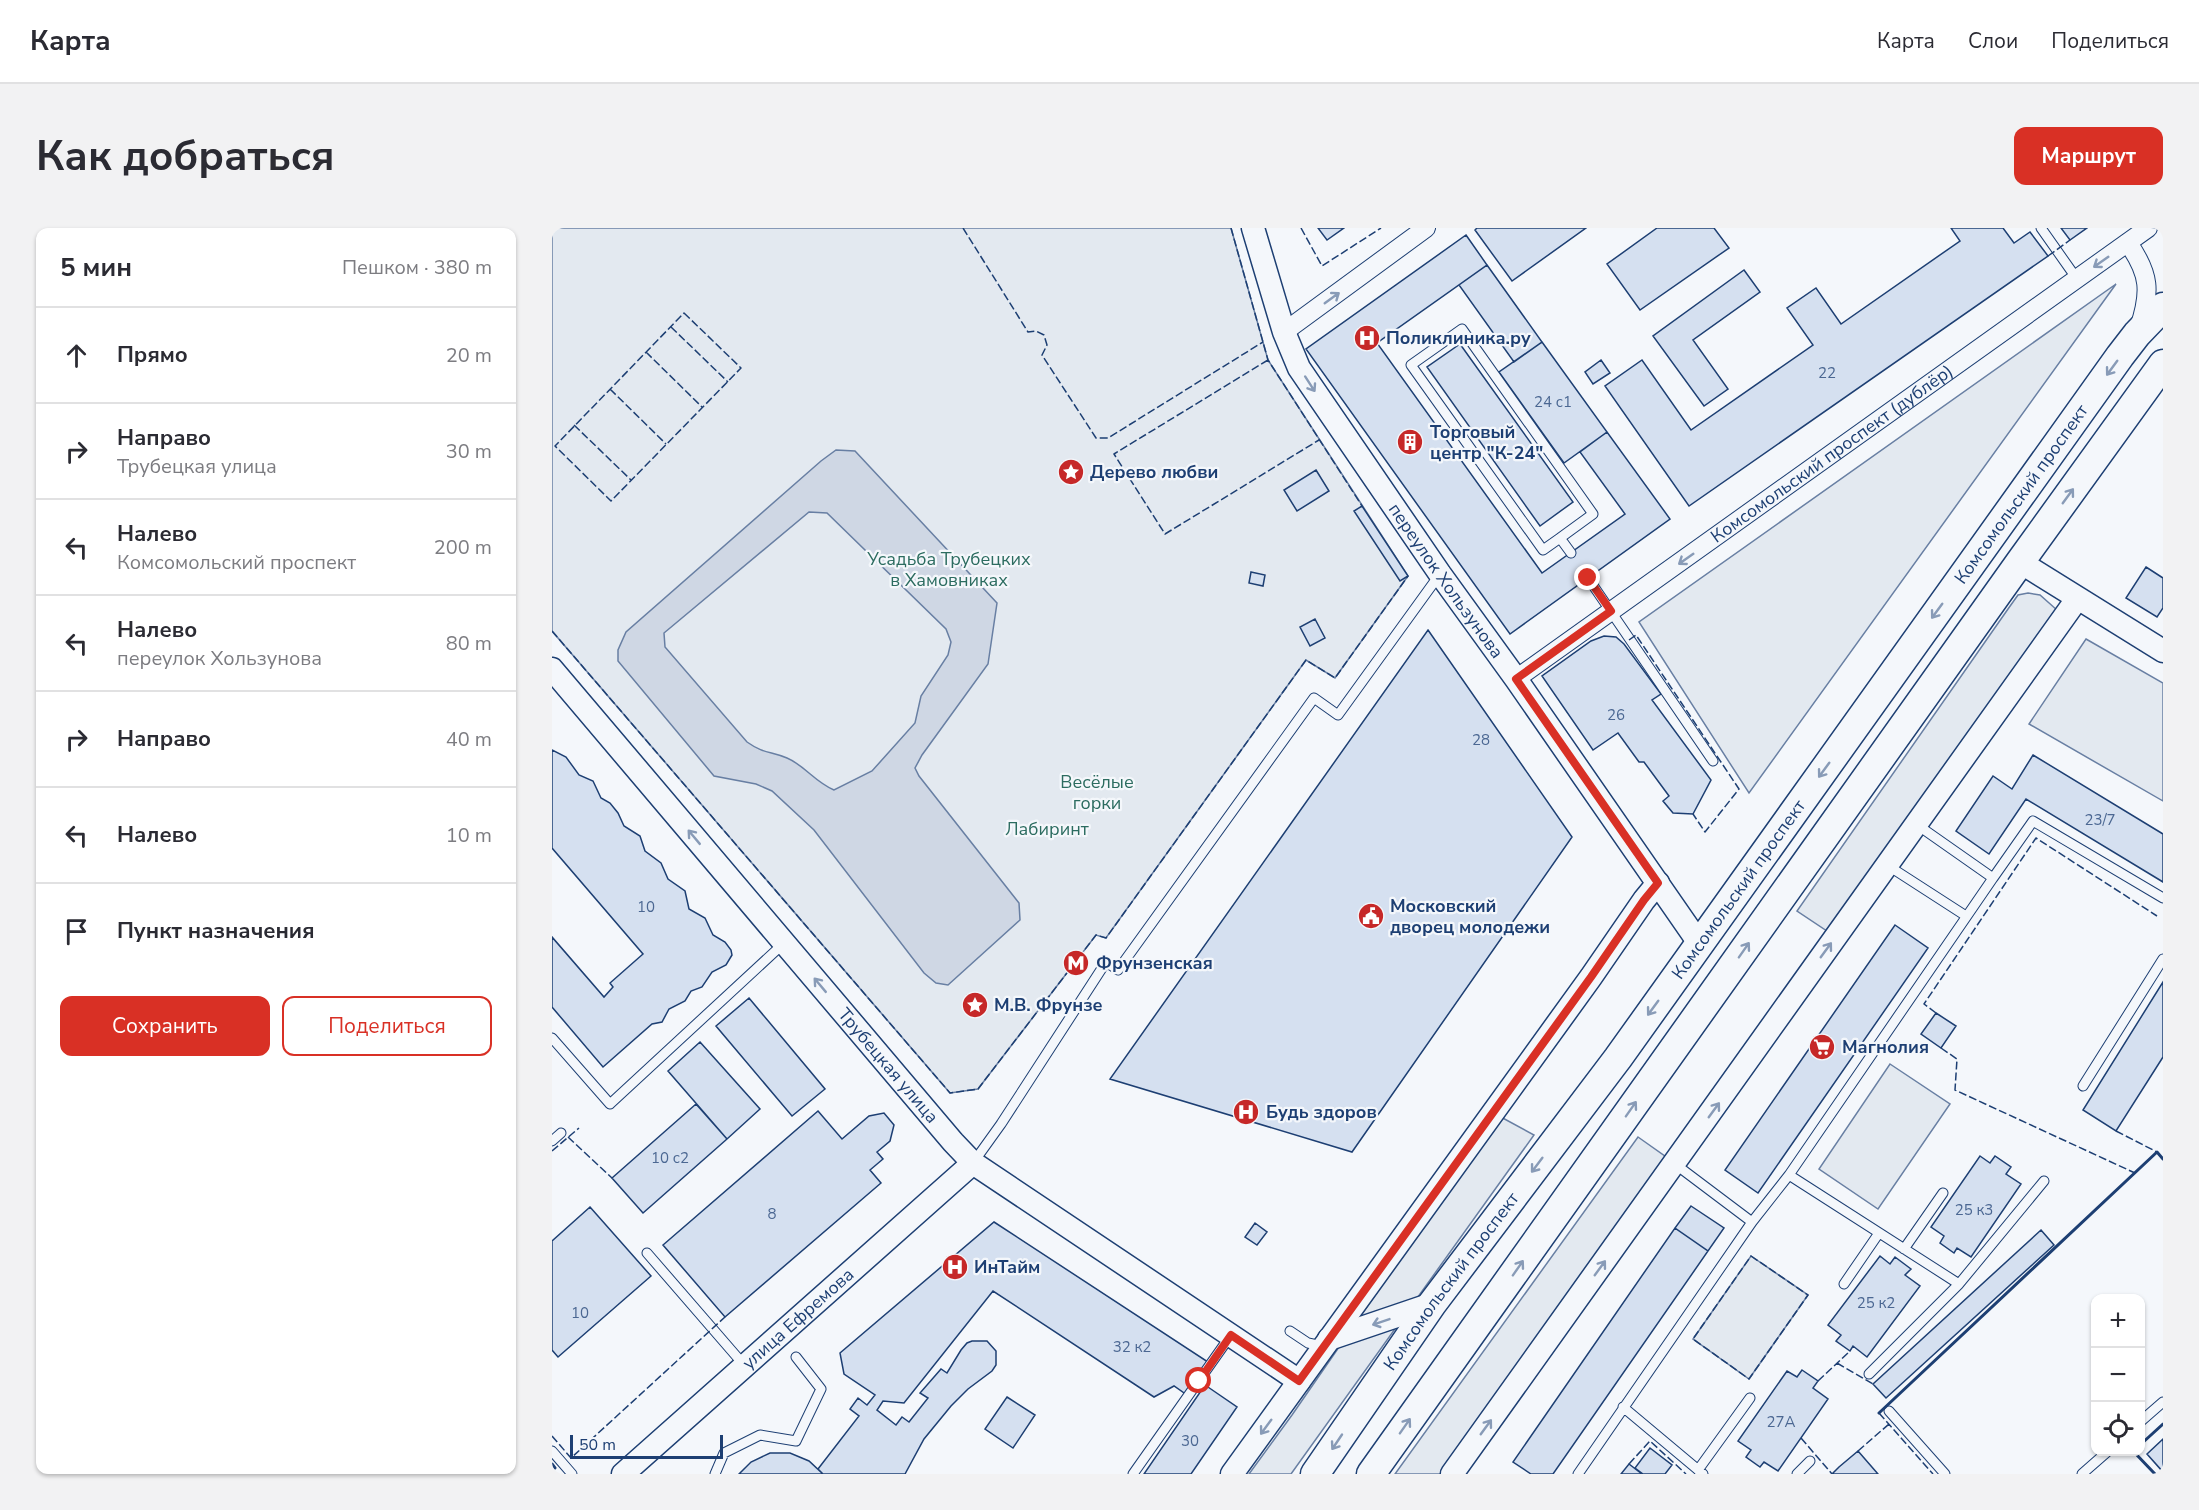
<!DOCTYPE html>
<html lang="ru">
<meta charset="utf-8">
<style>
body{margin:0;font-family:"Nunito Sans",sans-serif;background:#f2f2f3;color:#2b2b33}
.controls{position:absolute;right:18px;bottom:18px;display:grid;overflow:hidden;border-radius:12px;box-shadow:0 2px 4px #0004}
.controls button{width:54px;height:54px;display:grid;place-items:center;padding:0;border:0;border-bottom:2px solid #e1e1e2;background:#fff;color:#2b2b33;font:30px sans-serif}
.scale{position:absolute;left:18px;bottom:15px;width:153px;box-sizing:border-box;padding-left:6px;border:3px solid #1d3f73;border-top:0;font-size:16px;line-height:21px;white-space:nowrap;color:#1d3f73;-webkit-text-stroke:4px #f4f7fb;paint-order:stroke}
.stop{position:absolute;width:18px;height:18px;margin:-14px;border:4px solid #d93025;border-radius:50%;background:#fff}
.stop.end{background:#d93025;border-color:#fff;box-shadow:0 2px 6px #0008}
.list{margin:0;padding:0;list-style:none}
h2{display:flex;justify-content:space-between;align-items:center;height:78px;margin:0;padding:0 24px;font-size:26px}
h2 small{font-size:20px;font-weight:400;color:#7c7c81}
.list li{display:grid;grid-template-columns:39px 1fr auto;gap:18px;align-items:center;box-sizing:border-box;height:96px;padding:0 24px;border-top:2px solid #e1e1e2}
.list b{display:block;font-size:22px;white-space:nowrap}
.list p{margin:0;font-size:20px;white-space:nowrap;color:#7c7c81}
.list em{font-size:20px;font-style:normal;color:#7c7c81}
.actions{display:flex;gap:12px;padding:18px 24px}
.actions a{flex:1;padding:14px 0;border:2px solid #d93025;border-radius:12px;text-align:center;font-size:21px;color:#d93025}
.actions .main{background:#d93025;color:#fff}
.icon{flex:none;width:33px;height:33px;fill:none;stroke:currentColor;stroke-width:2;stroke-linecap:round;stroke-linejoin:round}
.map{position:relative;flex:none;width:1611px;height:1246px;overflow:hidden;border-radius:12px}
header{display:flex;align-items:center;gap:36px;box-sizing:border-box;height:84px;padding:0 30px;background:#fff;border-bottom:2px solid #e1e1e2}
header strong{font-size:28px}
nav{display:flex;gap:33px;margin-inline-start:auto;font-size:21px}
.intro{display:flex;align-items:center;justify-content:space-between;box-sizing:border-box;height:144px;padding:0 36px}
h1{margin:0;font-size:42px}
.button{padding:15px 27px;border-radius:12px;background:#d93025;color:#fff;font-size:21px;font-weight:700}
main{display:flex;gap:36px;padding:0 36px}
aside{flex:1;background:#fff;border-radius:12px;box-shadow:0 2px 4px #0004}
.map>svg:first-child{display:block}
.green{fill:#e3e9f0;stroke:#687fa3;stroke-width:1.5}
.water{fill:#cfd7e4;stroke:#687fa3;stroke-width:1.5;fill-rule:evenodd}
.building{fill:#d5e0f0;stroke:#1d3f73;stroke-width:1.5}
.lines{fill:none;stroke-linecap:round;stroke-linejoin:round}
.service-casing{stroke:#1d3f73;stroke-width:11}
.minor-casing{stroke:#1d3f73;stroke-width:20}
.tertiary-casing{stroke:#1d3f73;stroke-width:25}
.primary-casing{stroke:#1d3f73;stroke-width:31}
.service{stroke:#f4f7fb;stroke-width:9}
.minor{stroke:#f4f7fb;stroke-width:18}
.tertiary{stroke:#f4f7fb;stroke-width:22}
.primary{stroke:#f4f7fb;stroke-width:28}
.fence{stroke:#1d3f73;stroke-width:1.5;stroke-dasharray:8 3;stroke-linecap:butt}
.wall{stroke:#1d3f73;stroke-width:3}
.oneway{stroke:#889bb7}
.route{stroke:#d93025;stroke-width:8}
.labels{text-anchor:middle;stroke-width:4.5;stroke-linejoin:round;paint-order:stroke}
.number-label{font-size:15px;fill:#4b6792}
.poi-label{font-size:18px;font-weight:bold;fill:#1d3f73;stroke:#f4f7fb;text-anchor:start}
.street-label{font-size:18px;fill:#1d3f73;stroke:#f4f7fb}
.park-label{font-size:18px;fill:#2c6c60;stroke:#f4f7fb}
</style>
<header>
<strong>Карта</strong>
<nav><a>Карта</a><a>Слои</a><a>Поделиться</a></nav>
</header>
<div class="intro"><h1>Как добраться</h1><a class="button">Маршрут</a></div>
<main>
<aside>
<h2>5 мин<small>Пешком · 380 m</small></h2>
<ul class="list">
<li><svg class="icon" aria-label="ahead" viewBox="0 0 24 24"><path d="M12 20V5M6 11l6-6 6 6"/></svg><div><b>Прямо</b></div><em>20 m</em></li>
<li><svg class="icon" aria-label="right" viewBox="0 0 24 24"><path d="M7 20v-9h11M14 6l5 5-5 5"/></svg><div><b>Направо</b><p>Трубецкая улица</p></div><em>30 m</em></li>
<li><svg class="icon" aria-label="left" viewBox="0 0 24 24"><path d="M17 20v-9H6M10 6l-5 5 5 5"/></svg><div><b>Налево</b><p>Комсомольский проспект</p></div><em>200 m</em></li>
<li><svg class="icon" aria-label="left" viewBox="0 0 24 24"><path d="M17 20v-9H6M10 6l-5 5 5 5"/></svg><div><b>Налево</b><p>переулок Хользунова</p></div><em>80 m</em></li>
<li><svg class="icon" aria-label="right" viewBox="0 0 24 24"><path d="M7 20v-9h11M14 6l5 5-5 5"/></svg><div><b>Направо</b></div><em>40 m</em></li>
<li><svg class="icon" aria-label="left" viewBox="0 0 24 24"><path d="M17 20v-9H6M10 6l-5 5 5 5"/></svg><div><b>Налево</b></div><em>10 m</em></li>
<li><svg class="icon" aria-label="arrive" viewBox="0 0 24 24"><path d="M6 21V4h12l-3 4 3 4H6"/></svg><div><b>Пункт назначения</b></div></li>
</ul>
<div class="actions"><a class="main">Сохранить</a><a>Поделиться</a></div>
</aside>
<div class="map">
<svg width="1611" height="1246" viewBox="0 0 1611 1246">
<rect width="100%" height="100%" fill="#f4f7fb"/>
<path class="green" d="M 0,0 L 679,0 L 716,132 L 856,348 L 783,450 L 754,432 L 554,710 L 544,707 L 426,861 L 398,865 L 0,403 Z
M 1564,56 L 1197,565 L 1087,394 Z
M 1476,365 L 1488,367 L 1505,382 L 1278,705 L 1245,683 L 1456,381 L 1466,367 Z
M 1534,411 L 1611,455 L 1611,573 L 1477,496 Z
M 1338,836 L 1398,876 L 1326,981 L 1267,941 Z
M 947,888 L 982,907 L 739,1246 L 697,1246 L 740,1187 Z
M 1086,909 L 1117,931 L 893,1246 L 843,1246 Z
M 1199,1028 L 1256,1067 L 1197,1151 L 1141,1111 Z"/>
<path class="water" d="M 284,222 L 303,223 L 445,375 L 436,436 L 370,527 L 363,540 L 367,548 L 467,675 L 468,692 L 396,757 L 384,755 L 372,745 L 262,602 L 220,563 L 204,556 L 162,548 L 66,433 L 66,422 L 74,404 L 269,233 ZM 257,284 L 275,285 L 394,401 L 399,414 L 396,427 L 369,468 L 363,495 L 320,543 L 282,562 C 263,554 252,537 235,530 C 218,523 212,526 195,514 L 113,419 L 112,405 Z"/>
<path class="building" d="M 766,0 L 792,0 L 775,12 Z
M 925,0 L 1034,0 L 960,53 L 923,2 Z
M 1105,0 L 1162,0 L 1177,20 L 1088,82 L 1055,36 Z
M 1399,0 L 1451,0 L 1462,15 L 1478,4 L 1496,28 L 1137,278 L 1053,158 L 1090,132 L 1139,202 L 1261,117 L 1235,80 L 1264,60 L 1289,96 L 1408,13 Z
M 1509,0 L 1535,0 L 1518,12 Z
M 914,7 L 935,37 L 825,115 L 990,345 L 1073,286 L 1028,224 L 1055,204 L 1118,291 L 958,406 L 754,121 Z
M 935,37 L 990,114 L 962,134 L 907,57 Z
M 1192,42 L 1208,64 L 1141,112 L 1176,161 L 1152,178 L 1101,108 Z
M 990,114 L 1055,204 L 1012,235 L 947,144 Z
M 908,116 L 1021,274 L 988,298 L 875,139 Z
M 1049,132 L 1058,145 L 1041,156 L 1033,144 Z
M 764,242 L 777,263 L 745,283 L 732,262 Z
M 810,278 L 856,348 L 848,353 L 802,283 Z
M 1594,339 L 1611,350 L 1611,380 L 1605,389 L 1574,370 Z
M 699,344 L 713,347 L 711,358 L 697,355 Z
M 763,391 L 773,410 L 758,418 L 748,399 Z
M 876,402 L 1020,609 L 800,924 L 558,851 Z
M 1052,408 L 1064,409 L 1072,416 L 1109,466 L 1100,472 L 1159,552 L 1141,586 L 1121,585 L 1111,573 L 1117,568 L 1092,534 L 1087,534 L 1066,505 L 1041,522 L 990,448 L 1039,413 Z
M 0,522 L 14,529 L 27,547 L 41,553 L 49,570 L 58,575 L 66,585 L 72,598 L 88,608 L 93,623 L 109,635 L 116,651 L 133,663 L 137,681 L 153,690 L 161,707 L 173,714 L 179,722 L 180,727 L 174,737 L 160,744 L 150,759 L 139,763 L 133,773 L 117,781 L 110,794 L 100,796 L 51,839 L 0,779 L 0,709 L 52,769 L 61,759 L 58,755 L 91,726 L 0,620 Z
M 1481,527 L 1611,606 L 1611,654 L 1474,571 L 1437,626 L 1404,603 L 1441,548 L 1460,561 Z
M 1343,697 L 1376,720 L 1206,965 L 1173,942 Z
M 1611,754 L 1611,829 L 1564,903 L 1531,882 Z
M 197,770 L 273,861 L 240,888 L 164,798 Z
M 1384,785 L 1404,798 L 1389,820 L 1369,806 Z
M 148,814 L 208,881 L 175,911 L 116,843 Z
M 144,876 L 175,911 L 91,985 L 60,950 Z
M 266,883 L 290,911 L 317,888 L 332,885 L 342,897 L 338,913 L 325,924 L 331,931 L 318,942 L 329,955 L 173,1089 L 111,1017 Z
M 1428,928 L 1438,935 L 1443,928 L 1459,939 L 1454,946 L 1469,956 L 1419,1029 L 1405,1020 L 1402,1025 L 1388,1015 L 1392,1008 L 1379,999 Z
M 1139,978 L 1172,1000 L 1156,1023 L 1123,1000 Z
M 38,979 L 99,1048 L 6,1129 L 0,1122 L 0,1013 Z
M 442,994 L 656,1134 L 635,1167 L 622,1158 L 602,1169 L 441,1063 L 352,1175 L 331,1173 L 325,1182 L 344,1197 L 350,1189 L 357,1194 L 376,1170 L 368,1165 L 389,1141 L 395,1145 L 409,1122 L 415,1115 L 420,1113 L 435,1113 L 444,1123 L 444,1137 L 440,1143 L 416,1161 L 399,1178 L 372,1211 L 353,1246 L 271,1246 L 266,1241 L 307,1188 L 298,1181 L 306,1170 L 315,1177 L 323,1167 L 292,1146 L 288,1125 Z
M 703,995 L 715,1004 L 705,1017 L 693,1009 Z
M 1123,1000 L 1156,1023 L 1001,1246 L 979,1246 L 961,1234 Z
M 1489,1002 L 1502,1017 L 1334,1170 L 1321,1156 Z
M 1328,1028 L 1338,1036 L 1343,1029 L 1359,1041 L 1353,1047 L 1368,1058 L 1315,1129 L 1301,1118 L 1298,1123 L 1284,1113 L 1289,1107 L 1276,1097 Z
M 1250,1142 L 1266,1153 L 1261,1160 L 1276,1171 L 1226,1243 L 1212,1234 L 1208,1239 L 1194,1229 L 1199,1222 L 1186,1213 L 1235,1143 L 1245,1149 Z
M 653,1157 L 685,1179 L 639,1246 L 592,1246 Z
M 455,1169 L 483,1187 L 461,1220 L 433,1201 Z
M 1611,1211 L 1611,1244 L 1595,1226 Z
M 1098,1220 L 1120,1237 L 1113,1246 L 1091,1246 L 1083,1240 Z
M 1306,1223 L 1326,1246 L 1280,1246 L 1287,1239 Z
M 218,1225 L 238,1225 L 257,1233 L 271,1246 L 187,1246 L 199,1234 Z
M 1077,1236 L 1090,1246 L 1069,1246 Z"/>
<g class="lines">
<g class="service-casing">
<path id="service" d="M 1489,0 L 1525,51
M 1008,310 L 1041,286 L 910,101 L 859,137 L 991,322 L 1008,310 L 1019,325
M 1036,350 L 1161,533
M 1364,596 L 1441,650 L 1481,593 L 1611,670
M 1335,637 L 1414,688
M 0,810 L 58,876 L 231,716
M 1531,858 L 1611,731
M 0,913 L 9,905
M 421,935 L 449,896 L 554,734 L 566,742 L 762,470 L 786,487 L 888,346
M 1123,936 L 1200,994
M 1237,947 L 1407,1056
M 1352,1021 L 1391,965
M 95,1025 L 192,1137
M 1292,1056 L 1327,1005
M 738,1103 L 756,1115 L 770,1118
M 1317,1146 L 1407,1056 L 1492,953
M 1071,1179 L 1151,1246
M 1337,1183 L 1393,1246
M 1588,1194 L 1611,1174
M 0,1223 L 20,1246
M 1146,1242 L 1198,1170
M 163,1246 L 172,1225 L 208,1207 L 244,1213 L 269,1161 L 244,1129
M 581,1246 L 679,1107
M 1026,1246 L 1200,994 L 1237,947 L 1441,650
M 1245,1246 L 1258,1233
M 1530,1246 L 1555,1224"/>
</g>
<g class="minor-casing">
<g id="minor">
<path d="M 1576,15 C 1598,46 1599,64 1587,100"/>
<path d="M 732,104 L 874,0"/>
<path id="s1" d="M 964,451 L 1596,0"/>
</g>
</g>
<g class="tertiary-casing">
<g id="tertiary">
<path id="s2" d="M 701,0 L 732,104 L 747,140 L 888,346 L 964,451 L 1147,715"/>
<path d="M 1468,334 L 1611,423"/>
<path id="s3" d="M 0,441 L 401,914 L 421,935 L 747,1153"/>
<path d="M 777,1111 L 880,1076"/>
<path id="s4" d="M 71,1246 L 421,935"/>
<path d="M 680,1246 L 1039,749 L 1092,672 L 1106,655"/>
<path d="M 900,1246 L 1525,371"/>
</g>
</g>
<g class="primary-casing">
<g id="primary">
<path id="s5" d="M 763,1246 L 880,1076 L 1066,830 L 1568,128 L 1585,106 L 1611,79"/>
<path d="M 819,1246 L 1468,334 L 1611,136"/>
</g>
</g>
<use href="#service" class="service"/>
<use href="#minor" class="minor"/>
<use href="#tertiary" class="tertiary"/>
<use href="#primary" class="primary"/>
<path class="fence" d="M 411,0 L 476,104 L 484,103 L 492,107 L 495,117 L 490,127 L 544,210 L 556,210 L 711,114
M 679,0 L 716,132 L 810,278
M 749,0 L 770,38 L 829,0
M 1496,28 L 1518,12
M 132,85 L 189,140 L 59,273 L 3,218 Z
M 119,99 L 176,154
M 94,124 L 150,179
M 716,132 L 562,226 L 613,306 L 767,212
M 58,161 L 114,216
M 22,197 L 79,252
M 0,403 L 398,865 L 426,861 L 544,707 L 554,710 L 754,432 L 783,450 L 856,348
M 1077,412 L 1084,407 L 1187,561 L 1153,604 L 1141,586
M 1384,785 L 1372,776 L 1484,610 L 1605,688
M 1389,820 L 1405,831 L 1403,862 L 1583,945
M 1564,903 L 1605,924
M 16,909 L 60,950
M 0,923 L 27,900
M 1199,1028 L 1256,1067 L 1197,1151 L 1141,1111 Z
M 1285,1135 L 1321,1156
M 1266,1153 L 1298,1123
M 1327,1185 L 1381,1246
M 0,1208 L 19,1230 L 173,1089
M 1249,1210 L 1280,1246
M 1306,1223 L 1337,1196
M 1077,1236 L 1098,1213 L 1134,1246"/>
<path class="wall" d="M 1327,1185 L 1605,924 L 1611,931
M 1588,1217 L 1611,1196
M 1582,1224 L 1603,1246
M 0,1236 L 3,1240"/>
</g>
<defs><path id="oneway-shaft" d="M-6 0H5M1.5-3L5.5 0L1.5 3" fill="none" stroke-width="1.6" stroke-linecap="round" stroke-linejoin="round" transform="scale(1.5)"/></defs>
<g class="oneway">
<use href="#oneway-shaft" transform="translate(1549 34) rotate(145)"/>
<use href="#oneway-shaft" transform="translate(780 70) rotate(-36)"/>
<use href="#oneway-shaft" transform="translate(1560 140) rotate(126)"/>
<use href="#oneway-shaft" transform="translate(758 156) rotate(57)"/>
<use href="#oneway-shaft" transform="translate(1516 268) rotate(-54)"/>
<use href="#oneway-shaft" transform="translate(1134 331) rotate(145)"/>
<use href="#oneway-shaft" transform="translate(1385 383) rotate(126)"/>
<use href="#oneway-shaft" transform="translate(1272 542) rotate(126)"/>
<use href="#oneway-shaft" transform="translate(142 609) rotate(-130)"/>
<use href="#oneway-shaft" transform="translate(1192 722) rotate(-55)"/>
<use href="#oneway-shaft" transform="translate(1274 722) rotate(-54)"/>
<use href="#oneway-shaft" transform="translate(268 757) rotate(-130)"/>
<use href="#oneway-shaft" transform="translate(1101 780) rotate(126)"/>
<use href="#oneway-shaft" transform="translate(1079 881) rotate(-55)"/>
<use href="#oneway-shaft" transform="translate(1162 882) rotate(-54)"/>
<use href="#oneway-shaft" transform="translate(985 937) rotate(127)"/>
<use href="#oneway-shaft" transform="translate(966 1040) rotate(-55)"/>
<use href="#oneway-shaft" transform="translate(1048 1040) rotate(-54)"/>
<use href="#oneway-shaft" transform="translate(829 1094) rotate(161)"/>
<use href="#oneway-shaft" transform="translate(853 1198) rotate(-55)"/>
<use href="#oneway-shaft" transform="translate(714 1199) rotate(126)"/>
<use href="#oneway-shaft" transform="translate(934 1199) rotate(-54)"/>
<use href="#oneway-shaft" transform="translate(785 1214) rotate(124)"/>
</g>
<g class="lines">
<path class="route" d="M 647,1153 L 679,1107 L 747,1153 L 1039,749 L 1092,672 L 1106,655 L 964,451 L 1059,383 L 1036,350"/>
</g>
<defs>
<g id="hospital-disc" transform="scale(1.35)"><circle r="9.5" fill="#c62828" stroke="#f4f7fb"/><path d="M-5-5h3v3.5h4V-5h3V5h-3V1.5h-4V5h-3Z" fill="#fff"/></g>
<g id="building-disc" transform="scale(1.35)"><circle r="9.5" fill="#c62828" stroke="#f4f7fb"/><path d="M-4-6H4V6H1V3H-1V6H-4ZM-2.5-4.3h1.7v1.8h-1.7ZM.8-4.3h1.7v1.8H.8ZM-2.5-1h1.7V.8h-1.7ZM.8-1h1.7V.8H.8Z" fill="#fff"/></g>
<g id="sight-disc" transform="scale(1.35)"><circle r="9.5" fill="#c62828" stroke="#f4f7fb"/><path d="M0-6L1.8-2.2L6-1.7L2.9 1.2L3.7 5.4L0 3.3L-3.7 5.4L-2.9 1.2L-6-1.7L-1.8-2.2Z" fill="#fff"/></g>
<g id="civic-disc" transform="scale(1.35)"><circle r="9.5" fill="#c62828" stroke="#f4f7fb"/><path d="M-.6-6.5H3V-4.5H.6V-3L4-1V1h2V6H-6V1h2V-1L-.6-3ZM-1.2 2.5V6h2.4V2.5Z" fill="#fff"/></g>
<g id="metro-disc" transform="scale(1.35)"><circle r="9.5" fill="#c62828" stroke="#f4f7fb"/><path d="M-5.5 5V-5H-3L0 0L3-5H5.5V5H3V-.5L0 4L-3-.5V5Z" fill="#fff"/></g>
<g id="supermarket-disc" transform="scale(1.35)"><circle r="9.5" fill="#c62828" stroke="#f4f7fb"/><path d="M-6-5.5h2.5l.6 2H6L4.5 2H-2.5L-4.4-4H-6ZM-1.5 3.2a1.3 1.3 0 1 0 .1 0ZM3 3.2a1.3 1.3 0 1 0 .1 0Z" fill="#fff"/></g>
</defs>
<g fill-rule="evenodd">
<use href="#hospital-disc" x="815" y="110"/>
<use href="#building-disc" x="858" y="214"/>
<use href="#sight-disc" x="519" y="244"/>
<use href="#civic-disc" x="819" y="688"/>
<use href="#metro-disc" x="524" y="735"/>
<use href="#sight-disc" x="423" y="777"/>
<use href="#supermarket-disc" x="1270" y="819"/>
<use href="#hospital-disc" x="694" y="884"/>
<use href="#hospital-disc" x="403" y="1039"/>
</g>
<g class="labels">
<g class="number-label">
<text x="1275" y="150">22</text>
<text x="1001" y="179">24 с1</text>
<text x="1064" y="492">26</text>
<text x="929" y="517">28</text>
<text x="1548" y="597">23/7</text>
<text x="94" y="684">10</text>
<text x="118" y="935">10 с2</text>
<text x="1422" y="987">25 к3</text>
<text x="220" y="991">8</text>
<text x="1324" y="1080">25 к2</text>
<text x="28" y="1090">10</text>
<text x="580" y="1124">32 к2</text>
<text x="1229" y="1199">27А</text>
<text x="638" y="1218">30</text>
</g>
<g class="poi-label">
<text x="834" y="116">Поликлиника.ру</text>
<text x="878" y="210">Торговый<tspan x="878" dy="21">центр "К-24"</tspan></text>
<text x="538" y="250">Дерево любви</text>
<text x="838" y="684">Московский<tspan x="838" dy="21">дворец молодежи</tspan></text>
<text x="544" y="741">Фрунзенская</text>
<text x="442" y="783">М.В. Фрунзе</text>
<text x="1290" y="825">Магнолия</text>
<text x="714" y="890">Будь здоров</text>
<text x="422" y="1045">ИнТайм</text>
</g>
<g class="street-label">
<text dy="6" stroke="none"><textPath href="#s1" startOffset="388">Комсомольский проспект (дублёр)</textPath></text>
<text dy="6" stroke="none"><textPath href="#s5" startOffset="1208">Комсомольский проспект</textPath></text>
<text dy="6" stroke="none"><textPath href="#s2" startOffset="406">переулок Хользунова</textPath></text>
<text dy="6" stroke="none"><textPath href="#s5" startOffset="722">Комсомольский проспект</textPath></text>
<text dy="6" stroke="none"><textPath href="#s3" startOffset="520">Трубецкая улица</textPath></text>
<text dy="6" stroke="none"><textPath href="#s5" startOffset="236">Комсомольский проспект</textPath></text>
<text dy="6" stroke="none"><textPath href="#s4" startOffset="234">улица Ефремова</textPath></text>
</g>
<g class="park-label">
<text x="397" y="337">Усадьба Трубецких<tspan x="397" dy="21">в Хамовниках</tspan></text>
<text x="545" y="560">Весёлые<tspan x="545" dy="21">горки</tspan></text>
<text x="495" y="607">Лабиринт</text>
</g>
</g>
</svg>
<div class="controls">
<button>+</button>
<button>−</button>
<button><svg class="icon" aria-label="locate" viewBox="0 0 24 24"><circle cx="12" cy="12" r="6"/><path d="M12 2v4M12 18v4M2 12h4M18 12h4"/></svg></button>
</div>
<div class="scale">50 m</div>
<div class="stop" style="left:647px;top:1153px"></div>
<div class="stop end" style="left:1036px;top:350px"></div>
</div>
</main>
